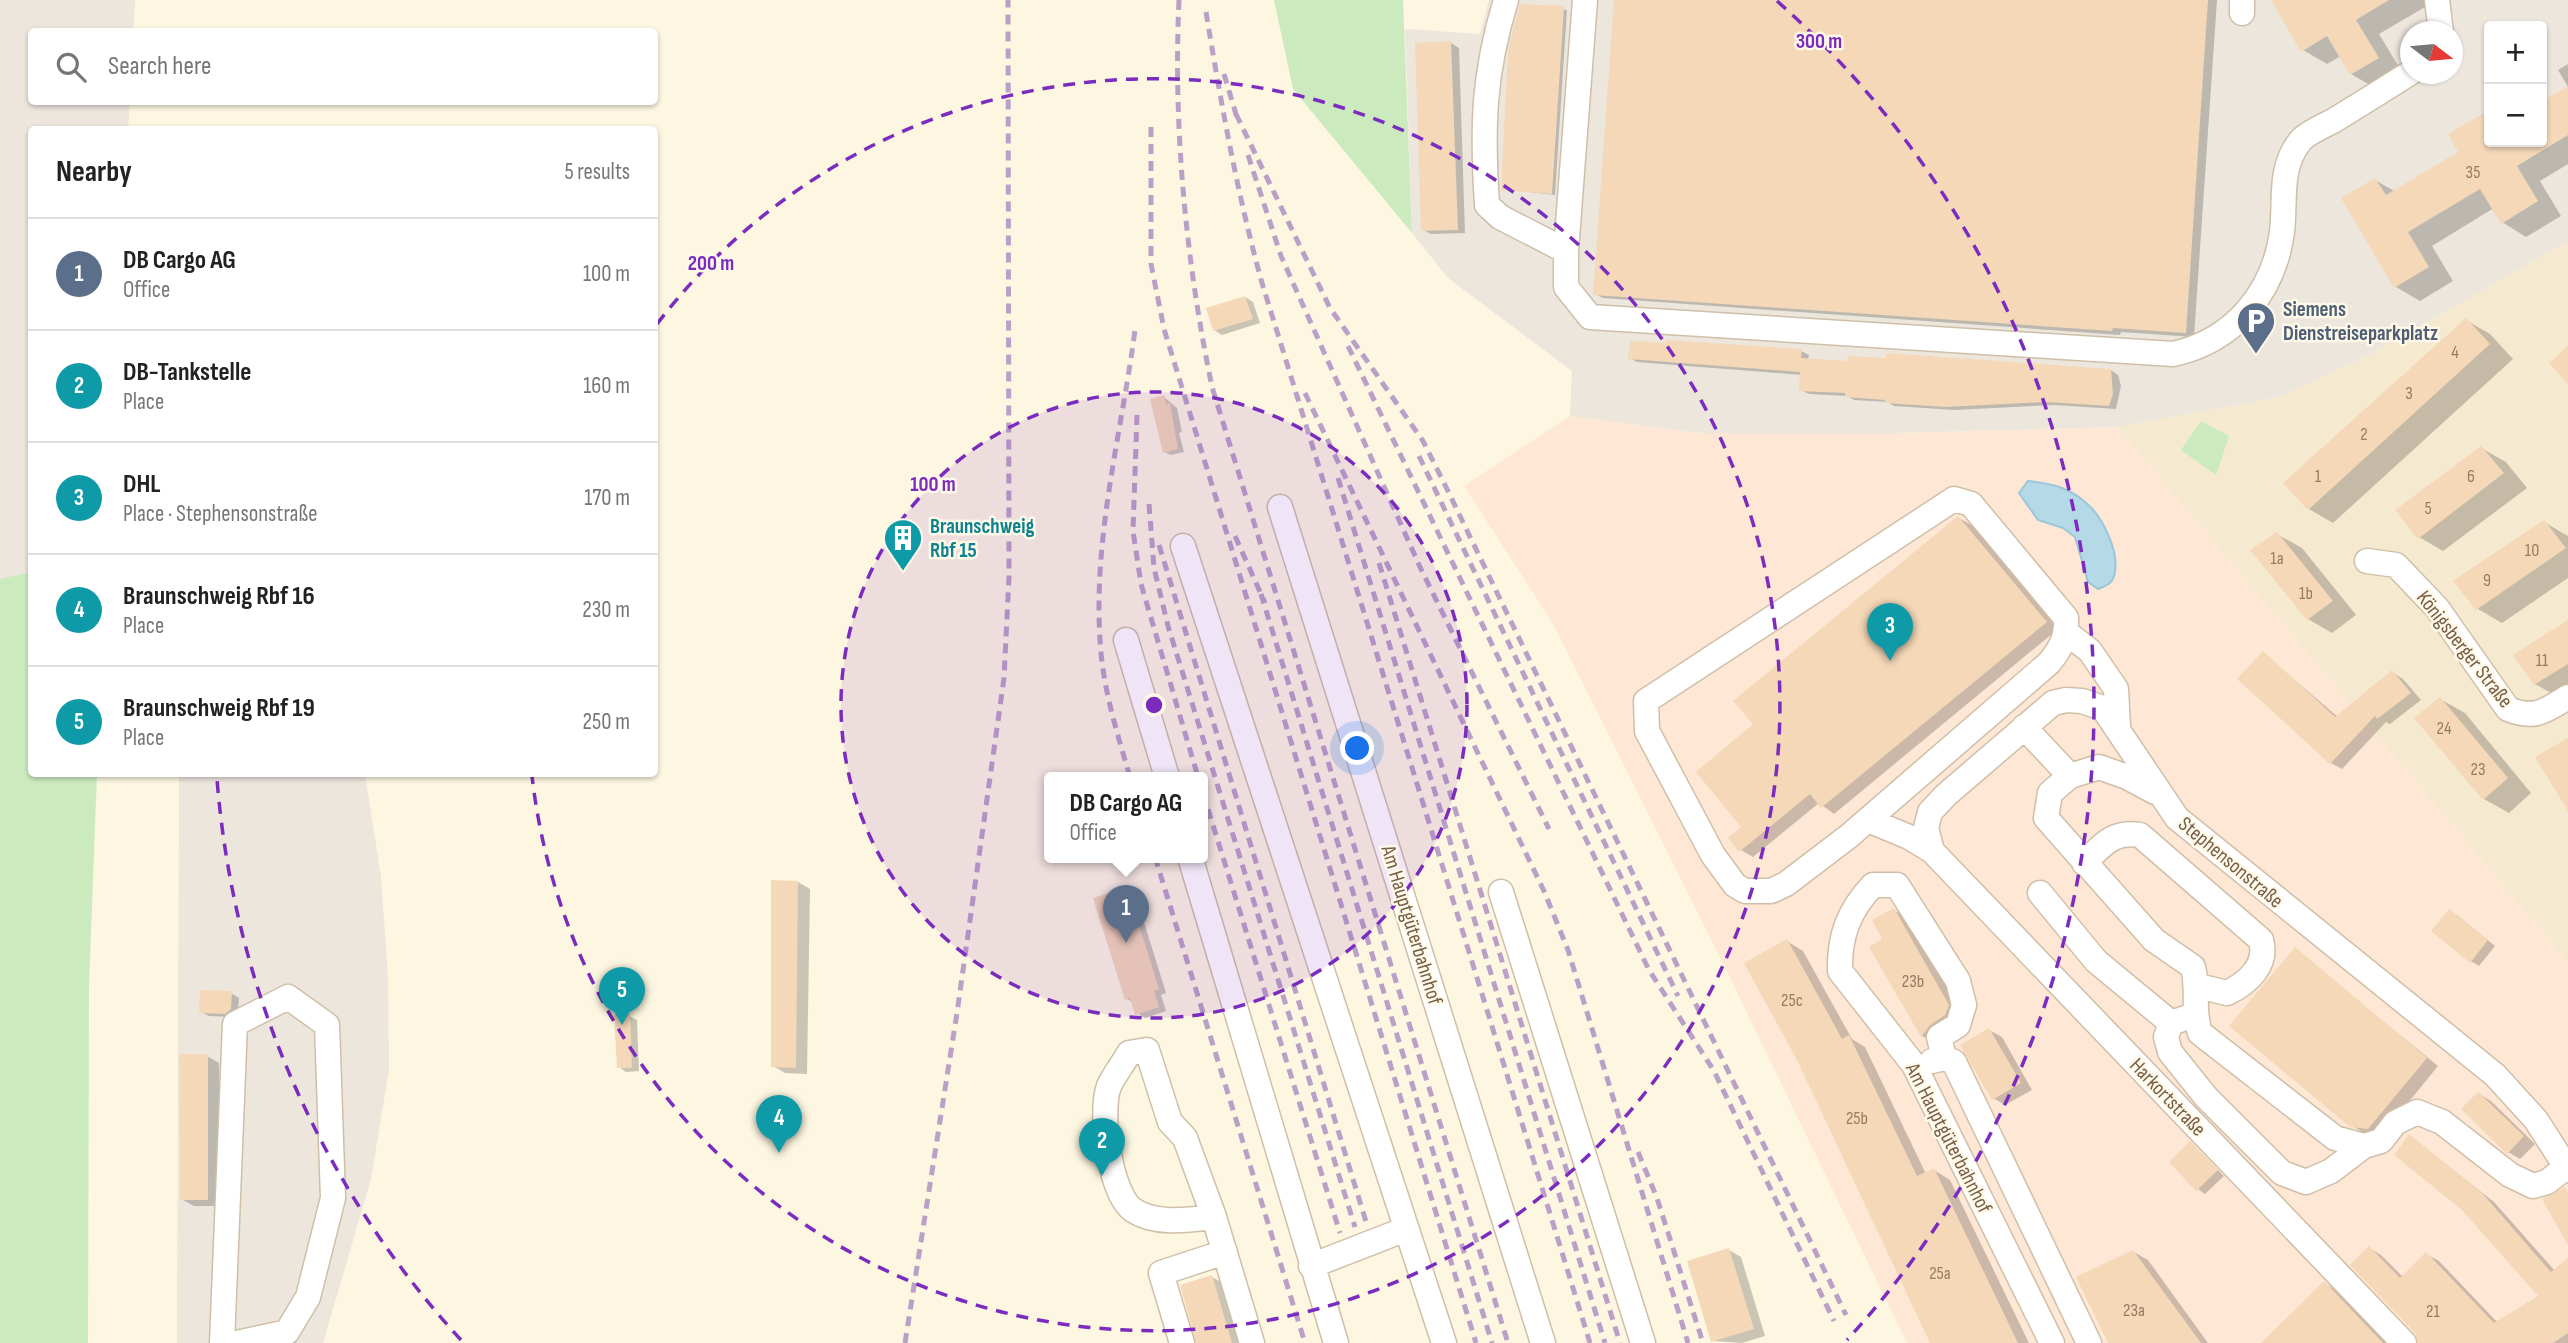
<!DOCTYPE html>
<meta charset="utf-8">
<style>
body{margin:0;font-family:"Sofia Sans Condensed",sans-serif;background:#f6f6f6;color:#222}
.controls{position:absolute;right:21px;top:21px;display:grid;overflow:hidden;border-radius:7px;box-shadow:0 2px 5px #0004}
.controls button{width:63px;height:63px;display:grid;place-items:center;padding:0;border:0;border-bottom:2px solid #e0e0e0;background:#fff;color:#222;font:35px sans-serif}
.compass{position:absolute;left:2400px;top:21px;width:63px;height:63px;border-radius:50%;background:#fff;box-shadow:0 2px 5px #0004;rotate:106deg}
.you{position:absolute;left:1358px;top:749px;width:24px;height:24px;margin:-18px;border:5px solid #fff;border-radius:50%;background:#1a73e8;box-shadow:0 0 0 10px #1a73e833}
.badge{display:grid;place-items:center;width:46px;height:46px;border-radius:50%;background:#7d4c30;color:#fff;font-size:23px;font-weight:700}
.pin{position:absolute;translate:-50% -58px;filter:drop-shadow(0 2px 4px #0008)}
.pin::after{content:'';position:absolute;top:37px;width:24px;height:21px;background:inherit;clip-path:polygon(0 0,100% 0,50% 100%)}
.popup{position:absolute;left:1044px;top:772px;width:164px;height:91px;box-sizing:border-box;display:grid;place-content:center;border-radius:7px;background:#fff;filter:drop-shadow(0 2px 5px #0005);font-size:23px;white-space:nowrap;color:#767676}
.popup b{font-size:26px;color:#222}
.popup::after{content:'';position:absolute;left:50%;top:100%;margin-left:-14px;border:14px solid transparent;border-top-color:#fff}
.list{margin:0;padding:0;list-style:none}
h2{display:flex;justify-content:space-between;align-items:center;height:91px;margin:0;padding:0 28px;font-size:30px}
h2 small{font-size:23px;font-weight:400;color:#767676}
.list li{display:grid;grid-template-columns:46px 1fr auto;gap:21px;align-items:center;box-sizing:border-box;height:112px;padding:0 28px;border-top:2px solid #e0e0e0}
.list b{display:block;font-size:26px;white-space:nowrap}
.list p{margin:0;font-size:23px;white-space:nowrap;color:#767676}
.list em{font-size:23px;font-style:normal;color:#767676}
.icon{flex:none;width:38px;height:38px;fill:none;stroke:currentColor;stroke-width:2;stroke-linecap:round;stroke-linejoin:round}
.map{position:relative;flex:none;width:2568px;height:1343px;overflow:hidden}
.search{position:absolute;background:#fff;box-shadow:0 2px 5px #0004;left:28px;top:28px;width:630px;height:77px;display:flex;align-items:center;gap:18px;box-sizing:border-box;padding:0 24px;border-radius:7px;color:#767676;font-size:26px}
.panel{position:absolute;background:#fff;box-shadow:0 2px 5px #0004;left:28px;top:126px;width:630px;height:651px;border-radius:7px}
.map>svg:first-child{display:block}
.residential{fill:#f5e9d0}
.commercial{fill:#fee7d4}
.industrial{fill:#ece6dd;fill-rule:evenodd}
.green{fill:#cbebbf}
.water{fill:#b5d9e7;stroke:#9bc7da;stroke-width:2}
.shadow{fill:#0003}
.building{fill:#f4d8b8}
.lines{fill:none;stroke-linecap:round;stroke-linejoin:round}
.minor-casing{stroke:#cfbfa8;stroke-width:27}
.minor{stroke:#fff;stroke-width:24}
.rail{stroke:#baa0c7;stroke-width:5;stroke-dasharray:10 7;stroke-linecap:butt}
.ring{fill:none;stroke:#7b2cbf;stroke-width:3.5;stroke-dasharray:12 9}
.labels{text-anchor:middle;stroke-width:5;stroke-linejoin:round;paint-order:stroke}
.number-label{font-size:18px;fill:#967c63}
.service-label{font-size:21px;font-weight:bold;fill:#4e5e75;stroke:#fff9e9;text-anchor:start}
.culture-label{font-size:21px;font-weight:bold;fill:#0d838f;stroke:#fff9e9;text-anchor:start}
.street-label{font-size:21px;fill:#765e47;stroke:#fff9e9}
.centre{fill:#7b2cbf;stroke:#fff9e9;stroke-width:3.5}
.ring-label{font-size:21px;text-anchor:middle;font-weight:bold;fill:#7b2cbf;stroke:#fff9e9;stroke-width:5;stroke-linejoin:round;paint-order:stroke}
</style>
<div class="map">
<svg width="2568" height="1343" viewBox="0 0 2568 1343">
<rect width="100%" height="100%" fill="#fdf6e1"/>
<path class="residential" d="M 2568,241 L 2568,962 L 2117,427 L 2279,397 L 2370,355 Z"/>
<path class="commercial" d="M 1570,416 L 1700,433 L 1897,433 L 2117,427 L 2568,962 L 2568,1343 L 1907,1343 L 1718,953 L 1552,622 L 1464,486 Z"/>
<path class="industrial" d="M 0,0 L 135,0 L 133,31 L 32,32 L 32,102 L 130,102 L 128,129 L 32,130 L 32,774 L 0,943 Z
M 1489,0 L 2568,0 L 2568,241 L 2370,355 L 2279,397 L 2117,427 L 1897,433 L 1700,433 L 1570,416 L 1572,371 L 1448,278 L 1412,233 L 1405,29 L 1480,34 ZM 2489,26 L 2542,26 L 2542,142 L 2489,142 ZM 2410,32 L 2452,32 L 2452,74 L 2410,74 Z
M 179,774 L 365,774 L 381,877 L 388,977 L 389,1069 L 371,1179 L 323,1343 L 177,1343 Z"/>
<path class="green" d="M 1274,0 L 1403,0 L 1412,233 L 1293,89 Z
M 2201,421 L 2229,436 L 2216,475 L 2181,450 Z
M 31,572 L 32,774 L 97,774 L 89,985 L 88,1343 L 0,1343 L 0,579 Z"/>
<path class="water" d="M 2028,481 C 2050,483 2067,487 2084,501 C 2102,515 2121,553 2114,576 C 2112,584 2105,586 2098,589 L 2088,582 L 2075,537 L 2063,528 L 2038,520 L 2019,493 Z"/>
<path class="shadow" d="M 1616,0 L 2217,0 L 2194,337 L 2121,332 L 2120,335 L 1603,298 L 1595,294 Z
M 2273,0 L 2430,0 L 2432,3 L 2379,34 L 2402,72 L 2375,88 L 2351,74 L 2341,56 L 2327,64 L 2303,50 Z
M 1522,5 L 1567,10 L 1555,195 L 1503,189 Z
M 1451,43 L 1459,48 L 1465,233 L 1431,234 L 1423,230 Z
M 2568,64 L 2568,87 L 2558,70 Z
M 2568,88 L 2568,164 L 2540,181 L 2561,216 L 2526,237 L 2502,222 L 2494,208 L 2432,246 L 2453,281 L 2420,301 L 2396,287 L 2375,180 L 2396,192 L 2461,152 L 2484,115 L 2489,118 L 2489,142 L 2542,142 L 2542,103 Z
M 1245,297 L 1253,302 L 1260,323 L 1222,335 L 1214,330 Z
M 2466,320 L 2490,334 L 2513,359 L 2333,523 L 2309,509 Z
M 1801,351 L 1809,355 L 1808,360 L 2111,370 L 2118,375 L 2121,386 L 2116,409 L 2054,405 L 1954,410 L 1894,406 L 1888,402 L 1854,400 L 1847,396 L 1809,394 L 1801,390 L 1802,375 L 1637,362 L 1630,358 Z
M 1164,397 L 1177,408 L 1182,432 L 1179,433 L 1184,452 L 1171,455 L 1164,452 Z
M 2481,448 L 2506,462 L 2527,488 L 2443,551 L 2419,537 Z
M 1961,519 L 1973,526 L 2058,629 L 1834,814 L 1819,803 L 1753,857 L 1741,850 L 1755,725 L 1736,701 Z
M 2544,522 L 2568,536 L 2568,578 L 2502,623 L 2478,609 Z
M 2277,534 L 2302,548 L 2356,615 L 2332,633 L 2308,619 Z
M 2568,623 L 2568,693 L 2560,698 L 2535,684 Z
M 2263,653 L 2338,717 L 2392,672 L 2403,679 L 2421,700 L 2390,724 L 2386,722 L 2342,769 L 2331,763 L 2239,679 Z
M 2440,699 L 2465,713 L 2531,793 L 2509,813 L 2484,799 L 2416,718 Z
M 798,882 L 810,889 L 807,1074 L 785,1073 L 773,1066 Z
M 1127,889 L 1135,893 L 1166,993 L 1161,995 L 1166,1011 L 1145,1018 L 1137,1013 L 1134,1003 L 1127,999 Z
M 1894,910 L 1906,917 L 1958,1006 L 1934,1042 L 1922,1036 L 1872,947 L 1885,940 Z
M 2457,915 L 2495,946 L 2479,966 L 2471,961 Z
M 1787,941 L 1803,951 L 1852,1039 L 1865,1047 L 1926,1174 L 1934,1170 L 1950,1180 L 2029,1343 L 1932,1343 L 1799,1060 Z
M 2295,950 L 2438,1066 L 2381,1136 L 2364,1133 L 2351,1125 Z
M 231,993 L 239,998 L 238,1014 L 233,1017 L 209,1016 L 201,1012 Z
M 629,1016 L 637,1020 L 639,1071 L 626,1072 L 619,1067 Z
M 1989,1030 L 2002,1037 L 2032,1090 L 2005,1105 L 1993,1098 Z
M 207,1056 L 219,1063 L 220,1206 L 194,1206 L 181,1199 Z
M 2479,1094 L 2491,1101 L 2535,1144 L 2520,1159 L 2508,1152 Z
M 2410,1136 L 2494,1202 L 2555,1271 L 2568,1260 L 2568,1343 L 2419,1343 L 2416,1332 L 2369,1248 L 2381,1255 L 2403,1277 L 2426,1254 L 2439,1261 L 2498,1323 L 2540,1297 Z
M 2190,1143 L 2224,1176 L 2205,1194 L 2198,1189 Z
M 1729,1250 L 1741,1257 L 1765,1336 L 1742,1343 L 1713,1341 Z
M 2132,1251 L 2148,1260 L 2208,1343 L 2110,1343 Z
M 1212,1277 L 1228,1286 L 1245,1343 L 1198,1343 Z
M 2324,1283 L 2336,1290 L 2387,1343 L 2264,1343 Z"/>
<path class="building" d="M 1614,0 L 2208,0 L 2186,333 L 2113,328 L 2112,331 L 1593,295 Z
M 2271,0 L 2389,0 L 2356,20 L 2379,58 L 2350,75 L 2327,36 L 2301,52 Z
M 1520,4 L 1564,6 L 1552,194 L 1501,190 L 1508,50 Z
M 1451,41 L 1458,230 L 1421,231 L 1415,43 Z
M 2568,86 L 2568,135 L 2517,166 L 2538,201 L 2501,224 L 2480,189 L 2423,223 L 2408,232 L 2429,267 L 2394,288 L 2341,198 L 2375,178 L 2386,195 L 2458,152 L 2448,134 L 2484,113 L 2489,122 L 2489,142 L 2542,142 L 2542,101 Z
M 1245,296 L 1253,319 L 1213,331 L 1206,308 Z
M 2466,318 L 2490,344 L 2308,510 L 2283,483 Z
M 1666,340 L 1802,349 L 1801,358 L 1847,361 L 1848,356 L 1886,358 L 1886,353 L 2111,369 L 2113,394 L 2109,406 L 2046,402 L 1946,407 L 1885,403 L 1885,400 L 1845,397 L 1845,393 L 1799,391 L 1800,372 L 1628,359 L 1630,341 L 1666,343 Z
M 2568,346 L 2568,384 L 2549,363 Z
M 1164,395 L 1166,404 L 1170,403 L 1178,449 L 1163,453 L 1150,399 Z
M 2481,446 L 2504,473 L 2418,539 L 2395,510 Z
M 1958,516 L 2047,622 L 1821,808 L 1810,794 L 1739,852 L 1728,838 L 1741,827 L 1696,772 L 1753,724 L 1733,701 Z
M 2544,520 L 2566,548 L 2476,610 L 2453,581 Z
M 2277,532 L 2333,601 L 2307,620 L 2250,550 Z
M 2568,620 L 2568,664 L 2534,685 L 2513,655 Z
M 2263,651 L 2335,717 L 2392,670 L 2411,693 L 2377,719 L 2375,716 L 2330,764 L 2237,679 Z
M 2440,697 L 2508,778 L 2483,800 L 2414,718 Z
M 2568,738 L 2568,811 L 2535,757 Z
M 771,880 L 798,881 L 796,1068 L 771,1067 Z
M 1127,887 L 1159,989 L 1154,991 L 1159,1007 L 1135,1015 L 1130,998 L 1125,1000 L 1093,898 Z
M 1894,908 L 1949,1005 L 1945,1015 L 1930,1025 L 1921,1037 L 1869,947 L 1882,939 L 1872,920 Z
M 2449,909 L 2488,940 L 2470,963 L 2431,931 Z
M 1787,939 L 1842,1039 L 1849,1035 L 1917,1176 L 1934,1168 L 2018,1343 L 1930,1343 L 1797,1060 L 1744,963 Z
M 2295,947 L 2427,1058 L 2368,1129 L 2350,1127 L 2229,1026 Z
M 200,990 L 232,991 L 231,1009 L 225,1014 L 199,1013 Z
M 630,1014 L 632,1068 L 617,1068 L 614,1015 Z
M 1989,1028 L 2021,1083 L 1992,1100 L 1960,1045 Z
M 179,1054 L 208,1054 L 208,1200 L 180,1200 Z
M 2478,1092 L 2524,1136 L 2507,1154 L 2461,1109 Z
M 2409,1134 L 2482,1193 L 2551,1272 L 2568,1258 L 2568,1333 L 2553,1343 L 2418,1343 L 2415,1333 L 2350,1265 L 2369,1246 L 2400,1278 L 2426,1252 L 2494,1323 L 2538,1296 L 2462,1210 L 2394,1155 Z
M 2190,1141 L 2218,1170 L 2196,1191 L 2169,1162 Z
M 2565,1187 L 2568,1193 L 2568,1245 L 2542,1199 Z
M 1729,1248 L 1754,1329 L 1711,1342 L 1687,1261 Z
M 2133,1250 L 2201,1343 L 2108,1343 L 2076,1277 Z
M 1212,1275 L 1232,1343 L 1196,1343 L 1180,1285 Z
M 2324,1281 L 2383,1343 L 2261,1343 Z"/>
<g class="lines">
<g class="minor-casing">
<path id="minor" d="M 1506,0 C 1483,75 1482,127 1487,205 L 1500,217 L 1566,251
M 1585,0 L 1566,251 L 1566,287 L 1590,317 L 2173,354 C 2234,341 2274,292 2282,232 C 2286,199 2278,168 2301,140 C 2309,132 2323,126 2333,121 C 2359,105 2385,89 2410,73
M 2437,0 L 2441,32
M 2242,13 L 2242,0
M 1954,499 L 1971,504 L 2066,618 C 2067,638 2061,648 2049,663 L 1849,836 L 1786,884 L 1771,891 L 1745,891 L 1735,885 L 1713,855 L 1647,731 L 1646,701 Z
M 1280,507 L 1543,1343
M 1183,546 L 1444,1343
M 2367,561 L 2396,565 L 2437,608 L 2508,709 C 2535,720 2545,711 2568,697
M 2067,633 L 2090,651 L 2116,689 L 2118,727
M 1126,640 L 1167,777
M 2024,727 L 2070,776
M 2155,792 L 2127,777 L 2099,767 L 2070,776 L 2050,793 L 2046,818 L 2154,940 L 2193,967 C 2199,990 2192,1010 2200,1033 L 2335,1138 L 2364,1146 L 2381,1141 L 2395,1123 L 2417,1112 L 2442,1122 L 2510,1175 L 2533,1186 L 2547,1182 L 2566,1167
M 1868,820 L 1909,837 L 1932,851 L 2404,1343
M 1932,851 L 1926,828 L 1930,812 L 1946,795 L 2053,703 L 2066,700 L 2082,701 L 2103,708 L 2177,818 L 2495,1075 L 2536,1120 L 2568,1170
M 1190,857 L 1336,1343
M 2084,863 C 2103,845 2112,831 2140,835 L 2261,940 C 2268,965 2248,983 2227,993 L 2198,986
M 1501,892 L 1643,1343
M 2040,893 L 2096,961 L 2171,1023
M 2194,1015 L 2171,1023 L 2166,1037 L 2170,1052 L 2206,1097 L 2282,1173 L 2306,1182 L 2331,1171 L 2364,1146
M 1944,1058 L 1939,1037 L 1958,1025 L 1964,1005 L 1958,981 L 1897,885 L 1873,885 C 1849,910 1839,936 1840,971 L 1914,1065 L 2052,1343
M 1932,1061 L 1944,1058 L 1954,1062 L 2089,1343
M 1214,1217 C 1189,1220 1155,1225 1133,1210 C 1110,1194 1099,1112 1109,1086 C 1114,1075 1123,1064 1129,1053 L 1147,1050 L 1170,1122 L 1185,1138 L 1214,1217 L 1252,1343
M 1311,1266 L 1406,1229
M 222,1343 L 235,1024 L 288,997 L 327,1025 L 333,1198 L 308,1297 L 287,1332 L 237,1343
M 1182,1343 L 1161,1273 L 1225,1252"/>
</g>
<use href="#minor" class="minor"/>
<path class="rail" d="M 1179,0 C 1173,128 1186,262 1212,387 L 1508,1343
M 1206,12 C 1221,103 1237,193 1262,283 L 1590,1343
M 1224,74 L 1238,121
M 1236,114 L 1330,308 L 1423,441 L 1446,487 L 1846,1315
M 1151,127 L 1151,264 L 1164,329 L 1476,1343
M 1248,155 L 1281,256 L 1420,567 L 1549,829
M 1348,346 L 1649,970 L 1714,1071 L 1834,1321
M 1305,393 L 1544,891 L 1568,950 L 1688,1343
M 1137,415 L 1133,531 L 1141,584 L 1198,777
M 1419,456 L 1678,996
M 1338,478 L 1605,1343
M 1149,504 L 1154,568 L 1168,626 L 1355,1227
M 1235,536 L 1265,603
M 1159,545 L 1367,1225
M 1379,563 L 1620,1343
M 1261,594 L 1492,1343
M 1130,777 C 1118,736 1105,695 1101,653 C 1091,543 1121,437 1135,330
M 1203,793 L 1340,1233
M 1155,857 L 1305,1343
M 1638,1152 L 1657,1198 L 1703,1343
M 905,1343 L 957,1013 L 1004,678 L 1009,577 L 1008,0"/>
</g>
<circle cx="1154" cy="705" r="313" fill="#7b2cbf" fill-opacity=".12"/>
<g class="ring">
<circle cx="1154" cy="705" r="313"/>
<path d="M657 324A626 626 0 1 1 532 776"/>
<path d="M461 1340A940 940 0 0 1 217 779M1777 1A940 940 0 0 1 1847 1340"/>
</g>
<defs>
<g id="parking-pin" transform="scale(2.0125)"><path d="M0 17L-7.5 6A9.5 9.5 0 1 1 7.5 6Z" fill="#5c6f8a" stroke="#fff9e9"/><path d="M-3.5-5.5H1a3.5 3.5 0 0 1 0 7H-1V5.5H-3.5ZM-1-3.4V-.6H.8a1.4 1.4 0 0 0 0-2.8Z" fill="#fff"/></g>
<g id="building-pin" transform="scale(2.0125)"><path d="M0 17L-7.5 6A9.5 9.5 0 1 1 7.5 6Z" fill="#0f9aa8" stroke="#fff9e9"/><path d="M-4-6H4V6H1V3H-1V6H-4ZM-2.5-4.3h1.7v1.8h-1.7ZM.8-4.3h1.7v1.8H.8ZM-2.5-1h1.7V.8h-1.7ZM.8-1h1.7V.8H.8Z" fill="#fff"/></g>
</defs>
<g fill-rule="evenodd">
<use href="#parking-pin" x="2256" y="321"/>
<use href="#building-pin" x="903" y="538"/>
</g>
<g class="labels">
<g class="number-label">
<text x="2473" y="178">35</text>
<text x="2455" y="358">4</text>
<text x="2409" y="399">3</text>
<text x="2364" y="440">2</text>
<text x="2318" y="482">1</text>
<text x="2471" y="482">6</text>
<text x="2428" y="514">5</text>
<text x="2532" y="556">10</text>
<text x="2277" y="564">1a</text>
<text x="2487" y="586">9</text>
<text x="2306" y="599">1b</text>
<text x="2542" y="666">11</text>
<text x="2444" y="734">24</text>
<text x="2478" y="775">23</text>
<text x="1913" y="987">23b</text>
<text x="1792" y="1006">25c</text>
<text x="1857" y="1124">25b</text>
<text x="1940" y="1279">25a</text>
<text x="2134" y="1316">23a</text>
<text x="2433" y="1317">21</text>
</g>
<g class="service-label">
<text x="2283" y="316">Siemens<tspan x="2283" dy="24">Dienstreiseparkplatz</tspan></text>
</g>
<g class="culture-label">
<text x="930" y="533">Braunschweig<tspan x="930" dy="24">Rbf 15</tspan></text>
</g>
<g class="street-label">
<text transform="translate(2465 649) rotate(52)" y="7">Königsberger Straße</text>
<text transform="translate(2231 862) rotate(40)" y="7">Stephensonstraße</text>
<text transform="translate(1412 925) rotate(73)" y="7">Am Hauptgüterbahnhof</text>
<text transform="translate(2168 1097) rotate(46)" y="7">Harkortstraße</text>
<text transform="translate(1949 1138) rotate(63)" y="7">Am Hauptgüterbahnhof</text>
</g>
</g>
<circle cx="1154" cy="705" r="10" class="centre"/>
<g class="ring-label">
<text x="1819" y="48">300 m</text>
<text x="711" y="270">200 m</text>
<text x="933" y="491">100 m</text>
</g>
</svg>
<div class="controls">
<button>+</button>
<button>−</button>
</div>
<svg class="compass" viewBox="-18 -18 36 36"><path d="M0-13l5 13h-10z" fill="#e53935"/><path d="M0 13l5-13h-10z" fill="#767676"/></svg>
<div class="you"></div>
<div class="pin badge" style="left:1126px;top:943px;background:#5c6f8a">1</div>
<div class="popup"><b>DB Cargo AG</b>Office</div>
<div class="pin badge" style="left:1102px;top:1176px;background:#0f9aa8">2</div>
<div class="pin badge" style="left:1890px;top:661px;background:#0f9aa8">3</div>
<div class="pin badge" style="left:779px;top:1153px;background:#0f9aa8">4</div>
<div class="pin badge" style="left:622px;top:1025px;background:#0f9aa8">5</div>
<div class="search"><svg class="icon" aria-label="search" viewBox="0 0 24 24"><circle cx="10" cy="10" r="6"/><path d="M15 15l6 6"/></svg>Search here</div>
<section class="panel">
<h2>Nearby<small>5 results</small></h2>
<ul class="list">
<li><span class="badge" style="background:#5c6f8a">1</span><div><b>DB Cargo AG</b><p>Office</p></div><em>100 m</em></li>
<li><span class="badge" style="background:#0f9aa8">2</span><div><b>DB-Tankstelle</b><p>Place</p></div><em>160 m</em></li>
<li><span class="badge" style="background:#0f9aa8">3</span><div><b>DHL</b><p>Place · Stephensonstraße</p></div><em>170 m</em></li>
<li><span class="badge" style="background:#0f9aa8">4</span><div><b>Braunschweig Rbf 16</b><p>Place</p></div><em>230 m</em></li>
<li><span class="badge" style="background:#0f9aa8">5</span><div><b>Braunschweig Rbf 19</b><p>Place</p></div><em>250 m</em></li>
</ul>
</section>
</div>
